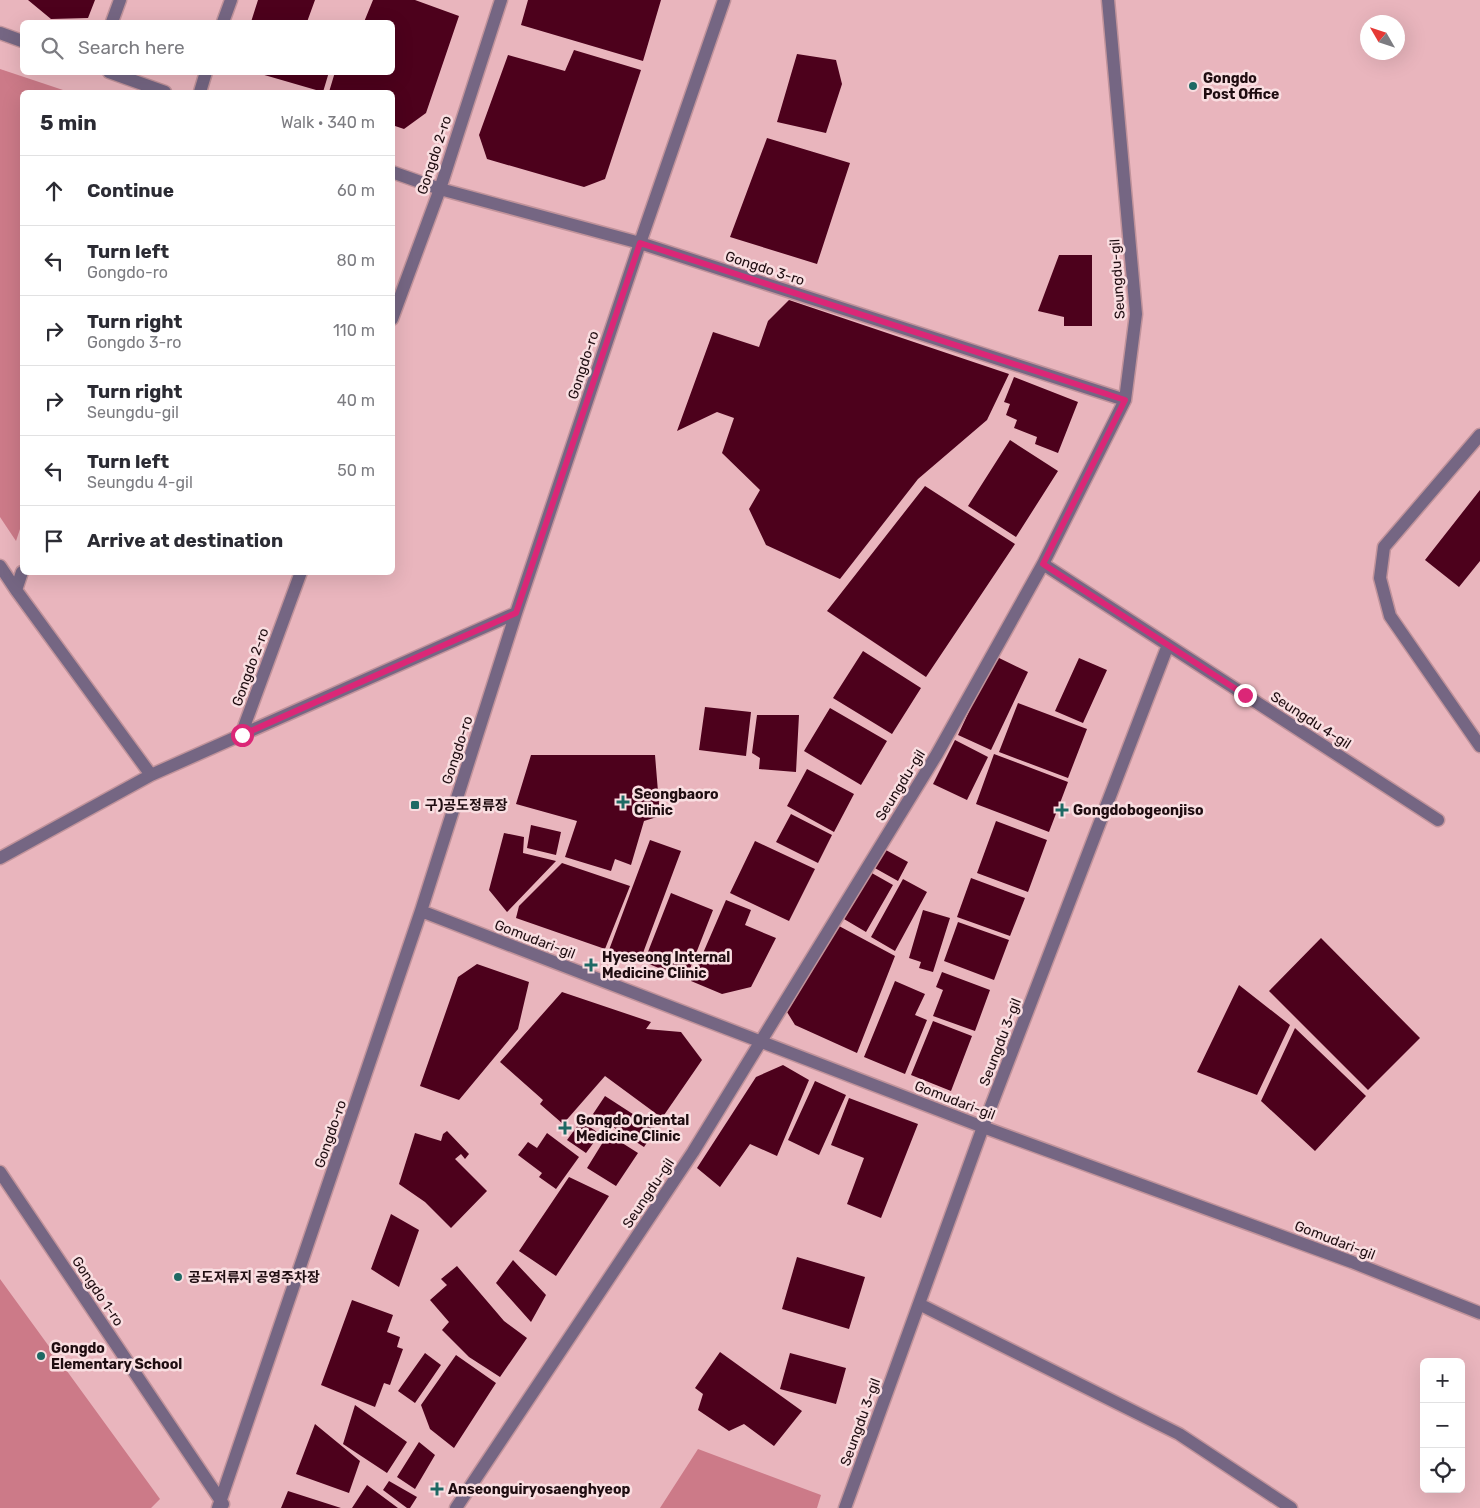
<!DOCTYPE html>
<meta charset="utf-8">
<style>
body{margin:0;font-family:Rubik,"Noto Sans KR",sans-serif;background:#f7f7f7;color:#2b2b33}
.controls{position:absolute;right:15px;bottom:15px;display:grid;overflow:hidden;border-radius:8px;box-shadow:0 5px 20px #0002}
.controls button{width:45px;height:45px;display:grid;place-items:center;padding:0;border:0;border-bottom:1px solid #e1e1e2;background:#fff;color:#2b2b33;font:25px sans-serif}
.compass{position:absolute;left:1360px;top:15px;width:45px;height:45px;border-radius:50%;background:#fff;box-shadow:0 5px 20px #0002;rotate:309deg}
.stop{position:absolute;width:15px;height:15px;margin:-11px;border:4px solid #db2777;border-radius:50%;background:#fff}
.stop.end{background:#db2777;border-color:#fff;box-shadow:0 1px 5px #0008}
.list{margin:0;padding:0;list-style:none}
h2{display:flex;justify-content:space-between;align-items:center;height:65px;margin:0;padding:0 20px;font-size:21px}
h2 small{font-size:16px;font-weight:400;color:#7c7c81}
.list li{display:grid;grid-template-columns:32px 1fr auto;gap:15px;align-items:center;box-sizing:border-box;height:70px;padding:0 20px;border-top:1px solid #e1e1e2}
.list b{display:block;font-size:19px;white-space:nowrap}
.list p{margin:0;font-size:16px;white-space:nowrap;color:#7c7c81}
.list em{font-size:16px;font-style:normal;color:#7c7c81}
.icon{flex:none;width:28px;height:28px;fill:none;stroke:currentColor;stroke-width:2;stroke-linecap:round;stroke-linejoin:round}
.map{position:relative;flex:none;width:1480px;height:1508px;overflow:hidden}
.search{position:absolute;background:#fff;box-shadow:0 5px 20px #0002;left:20px;top:20px;width:375px;height:55px;display:flex;align-items:center;gap:12px;box-sizing:border-box;padding:0 18px;border-radius:8px;color:#7c7c81;font-size:19px}
.panel{position:absolute;background:#fff;box-shadow:0 5px 20px #0002;left:20px;top:90px;width:375px;height:485px;border-radius:8px}
.map>svg:first-child{display:block}
.green{fill:#cc7a88}
.building{fill:#4d011c}
.lines{fill:none;stroke-linecap:round;stroke-linejoin:round}
.minor-casing{stroke:#c1939b;stroke-width:15}
.minor{stroke:#756683;stroke-width:12}
.route{stroke:#db2777;stroke-width:6}
.poi-dot{fill:#1e6964;stroke:#f9dee1;stroke-width:2}
.labels{text-anchor:middle;stroke-width:5;stroke-linejoin:round;paint-order:stroke}
.poi-label{font-size:14px;font-weight:bold;fill:#1f0d11;stroke:#f9dee1;text-anchor:start}
.street-label{font-size:14px;fill:#1f0d11;stroke:#f9dee1}
</style>
<div class="map">
<svg width="1480" height="1508" viewBox="0 0 1480 1508">
<rect width="100%" height="100%" fill="#e9b5bd"/>
<path class="green" d="M 0,69 L 69,92 L 22,92 L 22,523 L 16,541 L 0,517 Z
M 0,1279 L 160,1499 L 151,1508 L 0,1508 Z
M 698,1449 L 821,1495 L 817,1508 L 660,1508 Z"/>
<path class="building" d="M 28,0 L 95,0 L 88,18 L 51,19 Z
M 258,0 L 315,0 L 307,22 L 251,22 Z
M 373,0 L 415,0 L 459,16 L 426,113 L 404,129 L 392,125 L 392,92 L 329,92 L 335,72 L 392,72 L 392,22 L 364,22 Z
M 528,0 L 661,0 L 643,61 L 521,25 Z
M 574,50 L 641,70 L 605,179 L 584,187 L 487,159 L 479,135 L 508,55 L 565,71 Z
M 797,54 L 836,60 L 842,84 L 826,133 L 777,122 Z
M 254,72 L 329,72 L 323,92 Z
M 767,138 L 850,163 L 817,264 L 730,237 Z
M 1059,255 L 1092,255 L 1092,326 L 1064,326 L 1064,317 L 1038,311 Z
M 789,300 L 1009,374 L 987,420 L 918,479 L 840,579 L 766,545 L 749,509 L 760,490 L 722,453 L 734,418 L 717,412 L 677,431 L 713,332 L 759,347 L 768,321 Z
M 1014,377 L 1078,402 L 1058,453 L 1035,444 L 1037,437 L 1014,428 L 1017,420 L 1006,415 L 1010,404 L 1004,402 Z
M 1010,440 L 1058,471 L 1016,537 L 968,506 Z
M 925,486 L 1015,544 L 926,677 L 827,611 Z
M 1480,490 L 1480,561 L 1459,587 L 1425,560 Z
M 863,651 L 921,688 L 892,734 L 833,698 Z
M 995,656 L 1028,672 L 991,750 L 958,735 Z
M 1079,658 L 1107,670 L 1083,723 L 1055,711 Z
M 1018,703 L 1087,729 L 1068,778 L 999,752 Z
M 705,707 L 751,712 L 746,756 L 699,750 Z
M 830,708 L 887,741 L 861,785 L 804,751 Z
M 757,715 L 799,715 L 796,772 L 759,769 L 760,758 L 752,753 Z
M 955,740 L 988,757 L 967,800 L 933,784 Z
M 994,754 L 1068,782 L 1049,832 L 976,804 Z
M 531,755 L 655,755 L 660,816 L 644,821 L 631,865 L 615,859 L 611,871 L 565,857 L 577,821 L 516,804 Z
M 807,769 L 854,794 L 834,832 L 787,806 Z
M 791,814 L 832,835 L 818,863 L 776,842 Z
M 996,821 L 1047,840 L 1028,892 L 977,873 Z
M 531,825 L 561,832 L 556,855 L 527,848 Z
M 504,833 L 524,837 L 523,853 L 556,861 L 507,912 L 489,890 Z
M 650,840 L 681,851 L 640,961 L 609,950 Z
M 755,841 L 815,869 L 789,921 L 730,893 Z
M 884,849 L 908,862 L 898,881 L 873,867 Z
M 562,863 L 630,886 L 605,949 L 516,918 L 519,906 Z
M 870,872 L 893,885 L 866,932 L 844,919 Z
M 971,878 L 1025,898 L 1010,936 L 957,917 Z
M 903,879 L 927,892 L 895,951 L 871,937 Z
M 671,893 L 713,910 L 686,979 L 644,962 Z
M 726,900 L 751,910 L 745,925 L 776,938 L 751,987 L 722,994 L 691,981 Z
M 923,910 L 950,918 L 933,972 L 919,968 L 921,962 L 909,958 Z
M 958,922 L 1009,940 L 994,980 L 944,961 Z
M 839,926 L 895,956 L 857,1053 L 795,1025 L 787,1012 Z
M 1321,938 L 1420,1038 L 1368,1090 L 1269,991 Z
M 477,964 L 529,982 L 518,1029 L 459,1100 L 420,1086 L 458,977 Z
M 942,972 L 990,990 L 975,1031 L 933,1016 L 943,990 L 936,987 Z
M 895,981 L 925,994 L 915,1015 L 927,1020 L 905,1074 L 864,1057 Z
M 1239,985 L 1290,1025 L 1257,1095 L 1197,1072 Z
M 562,992 L 651,1022 L 646,1029 L 681,1032 L 702,1060 L 662,1118 L 605,1076 L 563,1124 L 540,1104 L 543,1100 L 500,1062 Z
M 933,1021 L 972,1036 L 951,1091 L 911,1075 Z
M 1295,1028 L 1366,1096 L 1315,1151 L 1261,1101 Z
M 783,1065 L 809,1080 L 777,1156 L 750,1144 L 720,1187 L 697,1168 L 756,1077 Z
M 815,1081 L 846,1095 L 819,1155 L 788,1140 Z
M 605,1096 L 656,1129 L 644,1147 L 593,1114 Z
M 849,1098 L 918,1124 L 881,1218 L 847,1204 L 864,1158 L 831,1145 Z
M 581,1121 L 600,1134 L 586,1153 L 567,1140 Z
M 447,1131 L 469,1154 L 465,1159 L 461,1154 L 455,1159 L 487,1191 L 451,1228 L 425,1202 L 399,1184 L 415,1133 L 441,1141 L 443,1134 Z
M 547,1133 L 579,1157 L 556,1189 L 539,1177 L 542,1173 L 518,1155 L 528,1142 L 537,1148 Z
M 608,1134 L 638,1153 L 616,1186 L 587,1168 Z
M 569,1177 L 609,1196 L 556,1276 L 519,1251 Z
M 391,1214 L 419,1230 L 399,1287 L 371,1269 Z
M 797,1257 L 865,1277 L 849,1329 L 782,1309 Z
M 513,1260 L 546,1295 L 531,1322 L 496,1283 Z
M 457,1266 L 504,1321 L 527,1338 L 500,1377 L 469,1357 L 442,1330 L 449,1322 L 430,1300 L 447,1285 L 441,1279 Z
M 352,1300 L 393,1315 L 387,1332 L 400,1337 L 397,1347 L 403,1349 L 390,1385 L 384,1383 L 375,1407 L 321,1385 Z
M 720,1352 L 802,1411 L 774,1446 L 744,1424 L 729,1431 L 698,1410 L 703,1394 L 695,1388 Z
M 425,1353 L 441,1365 L 415,1403 L 398,1391 Z
M 790,1353 L 846,1368 L 836,1404 L 780,1389 Z
M 456,1355 L 496,1383 L 454,1448 L 430,1429 L 421,1405 Z
M 355,1405 L 407,1442 L 387,1473 L 343,1444 Z
M 315,1424 L 360,1461 L 349,1493 L 296,1474 Z
M 419,1442 L 435,1455 L 415,1489 L 397,1477 Z
M 389,1481 L 417,1497 L 410,1508 L 407,1508 L 383,1490 Z
M 367,1485 L 398,1508 L 352,1508 Z
M 288,1491 L 341,1508 L 281,1508 Z"/>
<g class="lines">
<g class="minor-casing">
<path id="minor" d="M 112,22 L 120,0
M 223,22 L 231,0
M 0,33 L 22,41
M 109,72 L 165,92
M 200,92 L 206,72
M 392,172 L 440,189 L 640,243 L 1125,400
M 392,319 L 440,189 L 501,0
M 1480,435 L 1384,547 L 1380,578 L 1390,616 L 1480,746
M 1043,564 L 1438,820
M 0,566 L 16,590 L 151,775
M 16,590 L 22,572
M 241,735 L 516,613
M 0,858 L 151,775 L 241,735 L 301,572
M 421,911 L 983,1127 L 1352,1262 L 1480,1313
M 0,1172 L 223,1504
M 919,1304 L 1179,1434 L 1291,1508
M 218,1508 L 421,911 L 516,613 L 640,243 L 724,0
M 456,1508 L 693,1152 L 937,754 L 1043,564 L 1125,400 L 1136,314 L 1108,0
M 845,1508 L 983,1127 L 1168,645"/>
</g>
<use href="#minor" class="minor"/>
</g>
<g class="lines">
<path class="route" d="M 242,735 L 516,613 L 640,243 L 1125,400 L 1043,564 L 1245,695"/>
</g>
<g class="poi-dot">
<circle cx="1193" cy="86" r="5"/>
<path d="M620.5 794.5h5v5h5v5h-5v5h-5v-5h-5v-5h5z"/>
<rect x="410" y="800" width="10" height="10" rx="2.5"/>
<path d="M1059.5 802.5h5v5h5v5h-5v5h-5v-5h-5v-5h5z"/>
<path d="M588.5 957.5h5v5h5v5h-5v5h-5v-5h-5v-5h5z"/>
<path d="M562.5 1120.5h5v5h5v5h-5v5h-5v-5h-5v-5h5z"/>
<circle cx="178" cy="1277" r="5"/>
<circle cx="41" cy="1356" r="5"/>
<path d="M434.5 1481.5h5v5h5v5h-5v5h-5v-5h-5v-5h5z"/>
</g>
<g class="labels">
<g class="poi-label">
<text x="1203" y="83">Gongdo<tspan x="1203" dy="16">Post Office</tspan></text>
<text x="634" y="799">Seongbaoro<tspan x="634" dy="16">Clinic</tspan></text>
<text x="425" y="810">구)공도정류장</text>
<text x="1073" y="815">Gongdobogeonjiso</text>
<text x="602" y="962">Hyeseong Internal<tspan x="602" dy="16">Medicine Clinic</tspan></text>
<text x="576" y="1125">Gongdo Oriental<tspan x="576" dy="16">Medicine Clinic</tspan></text>
<text x="188" y="1282">공도저류지 공영주차장</text>
<text x="51" y="1353">Gongdo<tspan x="51" dy="16">Elementary School</tspan></text>
<text x="448" y="1494">Anseonguiryosaenghyeop</text>
</g>
<g class="street-label">
<text transform="translate(434 155) rotate(-72)" y="5">Gongdo 2-ro</text>
<text transform="translate(765 268) rotate(18)" y="5">Gongdo 3-ro</text>
<text transform="translate(1117 279) rotate(-94)" y="5">Seungdu-gil</text>
<text transform="translate(583 365) rotate(-72)" y="5">Gongdo-ro</text>
<text transform="translate(250 667) rotate(-70)" y="5">Gongdo 2-ro</text>
<text transform="translate(1311 720) rotate(33)" y="5">Seungdu 4-gil</text>
<text transform="translate(457 750) rotate(-72)" y="5">Gongdo-ro</text>
<text transform="translate(900 785) rotate(-58)" y="5">Seungdu-gil</text>
<text transform="translate(535 939) rotate(21)" y="5">Gomudari-gil</text>
<text transform="translate(1000 1042) rotate(-69)" y="5">Seungdu 3-gil</text>
<text transform="translate(955 1100) rotate(21)" y="5">Gomudari-gil</text>
<text transform="translate(330 1134) rotate(-71)" y="5">Gongdo-ro</text>
<text transform="translate(648 1193) rotate(-56)" y="5">Seungdu-gil</text>
<text transform="translate(1335 1240) rotate(21)" y="5">Gomudari-gil</text>
<text transform="translate(98 1291) rotate(56)" y="5">Gongdo 1-ro</text>
<text transform="translate(860 1422) rotate(-70)" y="5">Seungdu 3-gil</text>
</g>
</g>
</svg>
<div class="controls">
<button>+</button>
<button>−</button>
<button><svg class="icon" aria-label="locate" viewBox="0 0 24 24"><circle cx="12" cy="12" r="6"/><path d="M12 2v4M12 18v4M2 12h4M18 12h4"/></svg></button>
</div>
<svg class="compass" viewBox="-18 -18 36 36"><path d="M0-13l5 13h-10z" fill="#e53935"/><path d="M0 13l5-13h-10z" fill="#7c7c81"/></svg>
<div class="stop" style="left:242px;top:735px"></div>
<div class="stop end" style="left:1245px;top:695px"></div>
<div class="search"><svg class="icon" aria-label="search" viewBox="0 0 24 24"><circle cx="10" cy="10" r="6"/><path d="M15 15l6 6"/></svg>Search here</div>
<section class="panel">
<h2>5 min<small>Walk · 340 m</small></h2>
<ul class="list">
<li><svg class="icon" aria-label="ahead" viewBox="0 0 24 24"><path d="M12 20V5M6 11l6-6 6 6"/></svg><div><b>Continue</b></div><em>60 m</em></li>
<li><svg class="icon" aria-label="left" viewBox="0 0 24 24"><path d="M17 20v-9H6M10 6l-5 5 5 5"/></svg><div><b>Turn left</b><p>Gongdo-ro</p></div><em>80 m</em></li>
<li><svg class="icon" aria-label="right" viewBox="0 0 24 24"><path d="M7 20v-9h11M14 6l5 5-5 5"/></svg><div><b>Turn right</b><p>Gongdo 3-ro</p></div><em>110 m</em></li>
<li><svg class="icon" aria-label="right" viewBox="0 0 24 24"><path d="M7 20v-9h11M14 6l5 5-5 5"/></svg><div><b>Turn right</b><p>Seungdu-gil</p></div><em>40 m</em></li>
<li><svg class="icon" aria-label="left" viewBox="0 0 24 24"><path d="M17 20v-9H6M10 6l-5 5 5 5"/></svg><div><b>Turn left</b><p>Seungdu 4-gil</p></div><em>50 m</em></li>
<li><svg class="icon" aria-label="arrive" viewBox="0 0 24 24"><path d="M6 21V4h12l-3 4 3 4H6"/></svg><div><b>Arrive at destination</b></div></li>
</ul>
</section>
</div>
